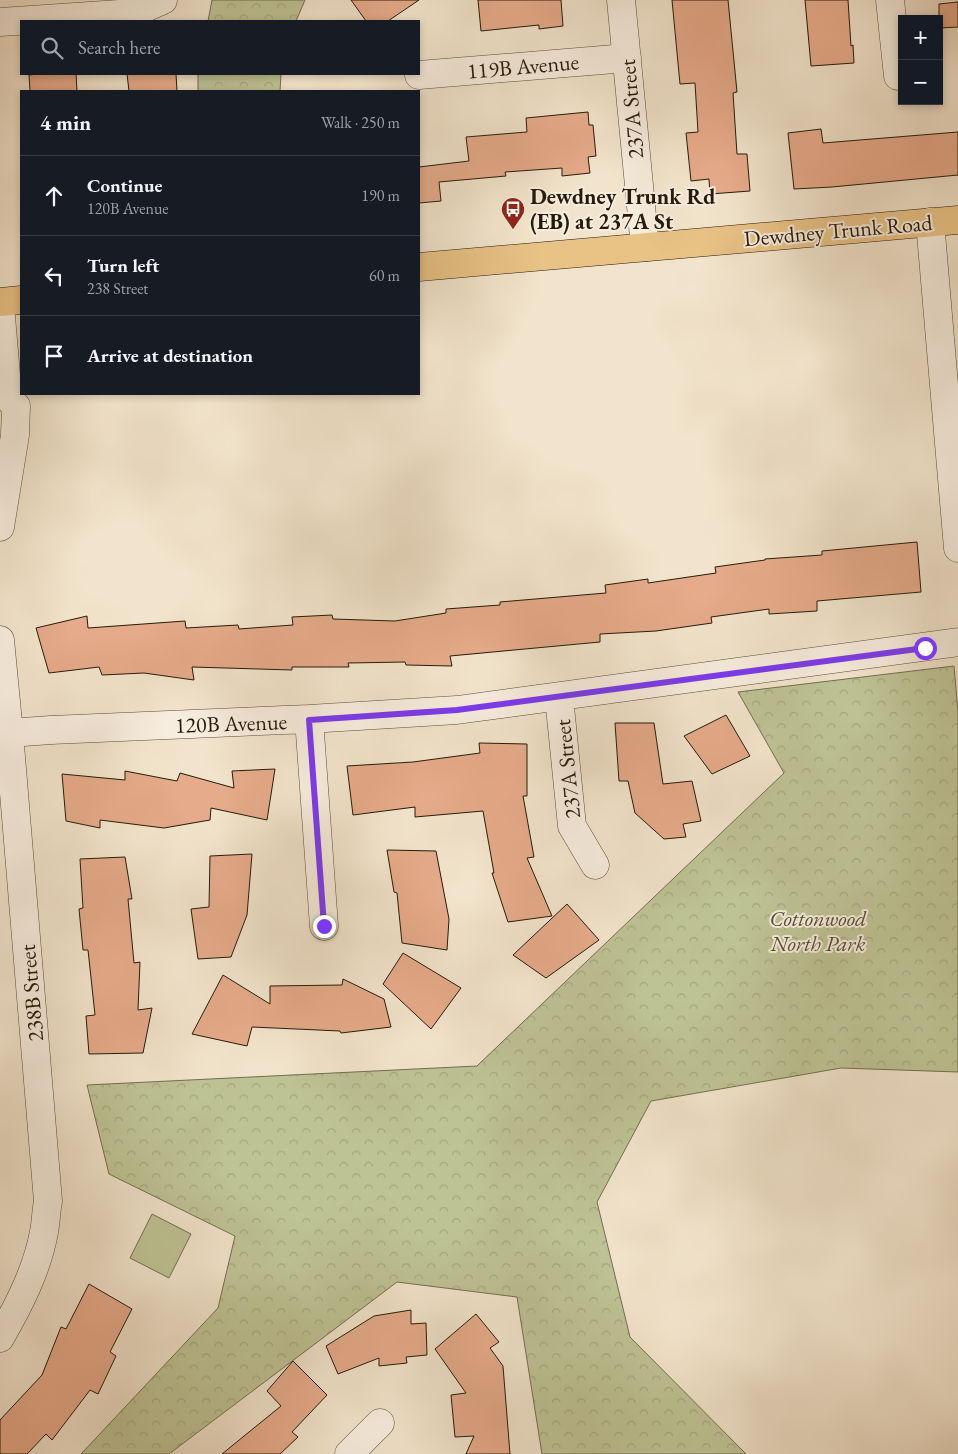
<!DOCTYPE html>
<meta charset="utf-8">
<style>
body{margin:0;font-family:"EB Garamond",serif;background:#242831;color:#f1f3f6}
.controls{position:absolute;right:15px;top:15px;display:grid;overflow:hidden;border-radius:0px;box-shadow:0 2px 8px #0003}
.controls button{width:45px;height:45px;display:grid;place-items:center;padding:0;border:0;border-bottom:1px solid #363941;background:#171b24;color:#f1f3f6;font:25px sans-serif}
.stop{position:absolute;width:15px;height:15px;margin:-11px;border:4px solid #7c3aed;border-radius:50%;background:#fff}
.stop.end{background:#7c3aed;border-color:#fff;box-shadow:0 1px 5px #0008}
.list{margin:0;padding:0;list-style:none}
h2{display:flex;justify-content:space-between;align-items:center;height:65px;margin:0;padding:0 20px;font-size:21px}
h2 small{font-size:16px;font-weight:400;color:#9ea1a6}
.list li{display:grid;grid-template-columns:32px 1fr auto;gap:15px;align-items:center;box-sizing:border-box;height:80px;padding:0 20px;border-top:1px solid #363941}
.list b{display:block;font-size:19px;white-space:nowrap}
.list p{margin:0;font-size:16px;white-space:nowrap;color:#9ea1a6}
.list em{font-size:16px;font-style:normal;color:#9ea1a6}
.icon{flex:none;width:28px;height:28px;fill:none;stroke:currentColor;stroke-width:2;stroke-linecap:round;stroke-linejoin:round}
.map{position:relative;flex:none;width:958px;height:1454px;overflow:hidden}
.search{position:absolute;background:#171b24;box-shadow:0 2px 8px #0003;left:20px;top:20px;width:400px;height:55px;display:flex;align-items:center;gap:12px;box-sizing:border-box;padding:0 18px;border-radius:0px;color:#9ea1a6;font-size:19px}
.panel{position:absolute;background:#171b24;box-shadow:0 2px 8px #0003;left:20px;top:90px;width:400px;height:305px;border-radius:0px}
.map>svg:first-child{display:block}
.forest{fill:url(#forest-crowns);stroke:#726e50}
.garden{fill:#bec395;stroke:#726e50}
.building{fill:#e6ab8a;stroke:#251a0a}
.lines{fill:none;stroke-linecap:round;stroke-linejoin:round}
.minor-casing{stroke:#584c3a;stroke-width:29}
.major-casing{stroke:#251a0a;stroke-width:29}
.minor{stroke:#f7edde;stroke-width:28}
.major{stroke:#e9c286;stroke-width:28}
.route{stroke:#7c3aed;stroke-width:6}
.labels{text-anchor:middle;stroke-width:4;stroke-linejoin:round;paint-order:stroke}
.street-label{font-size:22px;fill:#251a0a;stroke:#f7edde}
.poi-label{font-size:22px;font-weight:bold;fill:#251a0a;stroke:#f7edde;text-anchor:start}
.park-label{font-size:22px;font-style:italic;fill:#534d34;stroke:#f7edde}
</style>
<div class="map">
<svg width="958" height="1454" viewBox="0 0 958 1454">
<defs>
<pattern id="forest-crowns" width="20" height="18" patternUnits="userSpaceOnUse" patternTransform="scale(1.25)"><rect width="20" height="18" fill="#bec395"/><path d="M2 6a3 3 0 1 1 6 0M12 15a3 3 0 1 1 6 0" fill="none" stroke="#a3a77f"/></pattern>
</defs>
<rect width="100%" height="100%" fill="#f2e4cc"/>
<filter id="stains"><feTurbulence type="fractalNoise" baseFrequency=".004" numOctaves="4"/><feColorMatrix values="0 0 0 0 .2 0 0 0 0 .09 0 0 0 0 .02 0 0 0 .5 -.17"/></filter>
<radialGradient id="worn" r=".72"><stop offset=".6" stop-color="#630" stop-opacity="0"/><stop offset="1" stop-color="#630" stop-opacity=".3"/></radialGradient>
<path class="forest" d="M 212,0 L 305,0 L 296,21 L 208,21 Z
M 198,74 L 281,74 L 280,91 L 198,91 Z
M 954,666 L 958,712 L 958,1072 L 841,1068 L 651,1101 L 597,1202 L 630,1337 L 746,1454 L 542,1454 L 517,1297 L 397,1282 L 169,1454 L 81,1454 L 218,1308 L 235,1236 L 109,1174 L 87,1085 L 477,1066 L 784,773 L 738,692 Z"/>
<path class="garden" d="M 152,1214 L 191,1234 L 169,1278 L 130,1258 Z"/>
<path class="building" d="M 351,0 L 419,0 L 388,21 L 366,21 Z
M 478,0 L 561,0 L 563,26 L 539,29 L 539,25 L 481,31 Z
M 672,0 L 728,0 L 737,92 L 733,93 L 737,154 L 747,154 L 750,191 L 710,194 L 709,179 L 691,181 L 686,133 L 698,132 L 695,83 L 680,84 Z
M 805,0 L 848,0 L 851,46 L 853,45 L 854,63 L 811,66 Z
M 958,2 L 958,27 L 939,28 L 939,4 Z
M 36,74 L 76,74 L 77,91 L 30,91 L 29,75 Z
M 127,74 L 176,74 L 177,91 L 129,91 Z
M 588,112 L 589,125 L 593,125 L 596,156 L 588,157 L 590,173 L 562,176 L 562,168 L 505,172 L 506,176 L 439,182 L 441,201 L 419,203 L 419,167 L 469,161 L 466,137 L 527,132 L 526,118 Z
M 821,129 L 823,143 L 958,132 L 958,175 L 832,187 L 794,189 L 788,133 Z
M 917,542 L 921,592 L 817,601 L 817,611 L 769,614 L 769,609 L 711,617 L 712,623 L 656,631 L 600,634 L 600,642 L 450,656 L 452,666 L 406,665 L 405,662 L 348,663 L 349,667 L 292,667 L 292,670 L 192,667 L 194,680 L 144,673 L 102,675 L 99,667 L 49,673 L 36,628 L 87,616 L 88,628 L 185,621 L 186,628 L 238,625 L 239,629 L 293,625 L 292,617 L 332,615 L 333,619 L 395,621 L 446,613 L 446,609 L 500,605 L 500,602 L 606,593 L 605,585 L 648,579 L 648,583 L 716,573 L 715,567 L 765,560 L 765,559 L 822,555 L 822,551 Z
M 726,715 L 750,756 L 712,774 L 684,736 Z
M 615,723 L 654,723 L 663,784 L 692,781 L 701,821 L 683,824 L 686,837 L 664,839 L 635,813 L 628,781 L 619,781 Z
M 479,743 L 527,744 L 527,796 L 523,796 L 534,857 L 527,858 L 552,916 L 508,922 L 492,873 L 494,873 L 483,811 L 415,817 L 415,807 L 353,815 L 347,766 L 413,762 L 480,753 Z
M 275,769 L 267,820 L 211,808 L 210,820 L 164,828 L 100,820 L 100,828 L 66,821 L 62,774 L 125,780 L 125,771 L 177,781 L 180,773 L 234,788 L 232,771 Z
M 387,850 L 436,851 L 449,919 L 447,950 L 402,943 L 397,893 L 394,892 Z
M 252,854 L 247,915 L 231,957 L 198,959 L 191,909 L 209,907 L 210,856 Z
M 125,857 L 132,899 L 128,899 L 134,963 L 140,962 L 138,1010 L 152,1008 L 143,1053 L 89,1054 L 86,1016 L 95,1015 L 88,950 L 83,950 L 79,909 L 83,908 L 80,859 Z
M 567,904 L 599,940 L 546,978 L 513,955 Z
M 403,953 L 461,988 L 431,1029 L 383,984 Z
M 223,975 L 270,1004 L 270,986 L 342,985 L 343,979 L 384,999 L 391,1027 L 341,1033 L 340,1031 L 252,1027 L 247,1046 L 192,1034 Z
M 89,1284 L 132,1309 L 110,1352 L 116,1356 L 98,1394 L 90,1390 L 52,1440 L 46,1434 L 27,1454 L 0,1454 L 0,1420 L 42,1375 L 61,1327 L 66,1329 Z
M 411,1310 L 411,1324 L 426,1323 L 427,1355 L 406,1357 L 407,1363 L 379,1366 L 379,1358 L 338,1374 L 326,1346 L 374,1316 Z
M 476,1314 L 499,1342 L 490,1348 L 503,1366 L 510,1454 L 466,1454 L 474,1436 L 455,1437 L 451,1395 L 466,1393 L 435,1349 Z
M 293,1361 L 327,1395 L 292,1432 L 298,1437 L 280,1454 L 222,1454 L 281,1406 L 267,1391 Z"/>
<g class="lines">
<g class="minor-casing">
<path id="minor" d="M 621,0 L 645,247
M 890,0 L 898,76
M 0,22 L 134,13 L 163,0
M 419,75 L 627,58
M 930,222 L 958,548
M 0,305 L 8,398 L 16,406 L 15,435 L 0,527
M 0,640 L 9,733 L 48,1201 C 46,1211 46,1222 44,1232 C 37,1270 19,1305 0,1338
M 559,697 L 572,826 L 595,865
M 309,719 L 324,926
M 9,733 L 51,730 L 309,719 L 457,710 L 958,642
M 349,1454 L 380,1423"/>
</g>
<g class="major-casing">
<path id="major" d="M 419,267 L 958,220
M 0,302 L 21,300"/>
</g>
<use href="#minor" class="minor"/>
<use href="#major" class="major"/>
</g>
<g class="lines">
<path class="route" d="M 324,926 L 309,720 L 457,710 L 925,648"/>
</g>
<defs>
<g id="bus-pin" transform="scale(1.25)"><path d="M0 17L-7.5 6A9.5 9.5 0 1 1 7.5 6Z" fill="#8f2418" stroke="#f7edde"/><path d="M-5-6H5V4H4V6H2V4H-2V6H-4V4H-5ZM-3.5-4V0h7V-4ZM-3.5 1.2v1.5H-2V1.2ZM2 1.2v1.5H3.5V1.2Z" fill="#fff"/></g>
</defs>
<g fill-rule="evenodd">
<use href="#bus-pin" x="513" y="209"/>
</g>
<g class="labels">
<g class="street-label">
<text transform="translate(523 66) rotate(-5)" y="8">119B Avenue</text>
<text transform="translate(631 109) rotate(-95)" y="8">237A Street</text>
<text transform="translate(838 230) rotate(-5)" y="8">Dewdney Trunk Road</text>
<text transform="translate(231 723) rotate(-2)" y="8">120B Avenue</text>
<text transform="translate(567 769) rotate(-96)" y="8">237A Street</text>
<text transform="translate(31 993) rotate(-95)" y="8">238B Street</text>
</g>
<g class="poi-label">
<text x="530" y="204">Dewdney Trunk Rd<tspan x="530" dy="25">(EB) at 237A St</tspan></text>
</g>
<g class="park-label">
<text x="818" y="926">Cottonwood<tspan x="818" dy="25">North Park</tspan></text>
</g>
</g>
<rect width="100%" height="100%" filter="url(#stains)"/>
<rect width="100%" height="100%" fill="url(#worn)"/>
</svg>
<div class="controls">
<button>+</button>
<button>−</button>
</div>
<div class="stop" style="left:925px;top:648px"></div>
<div class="stop end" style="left:324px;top:926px"></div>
<div class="search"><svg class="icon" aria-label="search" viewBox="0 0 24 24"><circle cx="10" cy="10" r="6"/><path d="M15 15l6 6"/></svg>Search here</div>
<section class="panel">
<h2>4 min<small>Walk · 250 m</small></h2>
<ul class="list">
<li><svg class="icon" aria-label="ahead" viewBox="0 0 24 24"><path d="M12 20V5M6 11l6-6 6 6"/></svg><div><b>Continue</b><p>120B Avenue</p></div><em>190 m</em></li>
<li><svg class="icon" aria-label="left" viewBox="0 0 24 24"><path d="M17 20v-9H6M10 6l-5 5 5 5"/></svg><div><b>Turn left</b><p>238 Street</p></div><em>60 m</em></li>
<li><svg class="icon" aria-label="arrive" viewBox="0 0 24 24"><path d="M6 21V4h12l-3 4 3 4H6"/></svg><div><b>Arrive at destination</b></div></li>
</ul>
</section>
</div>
